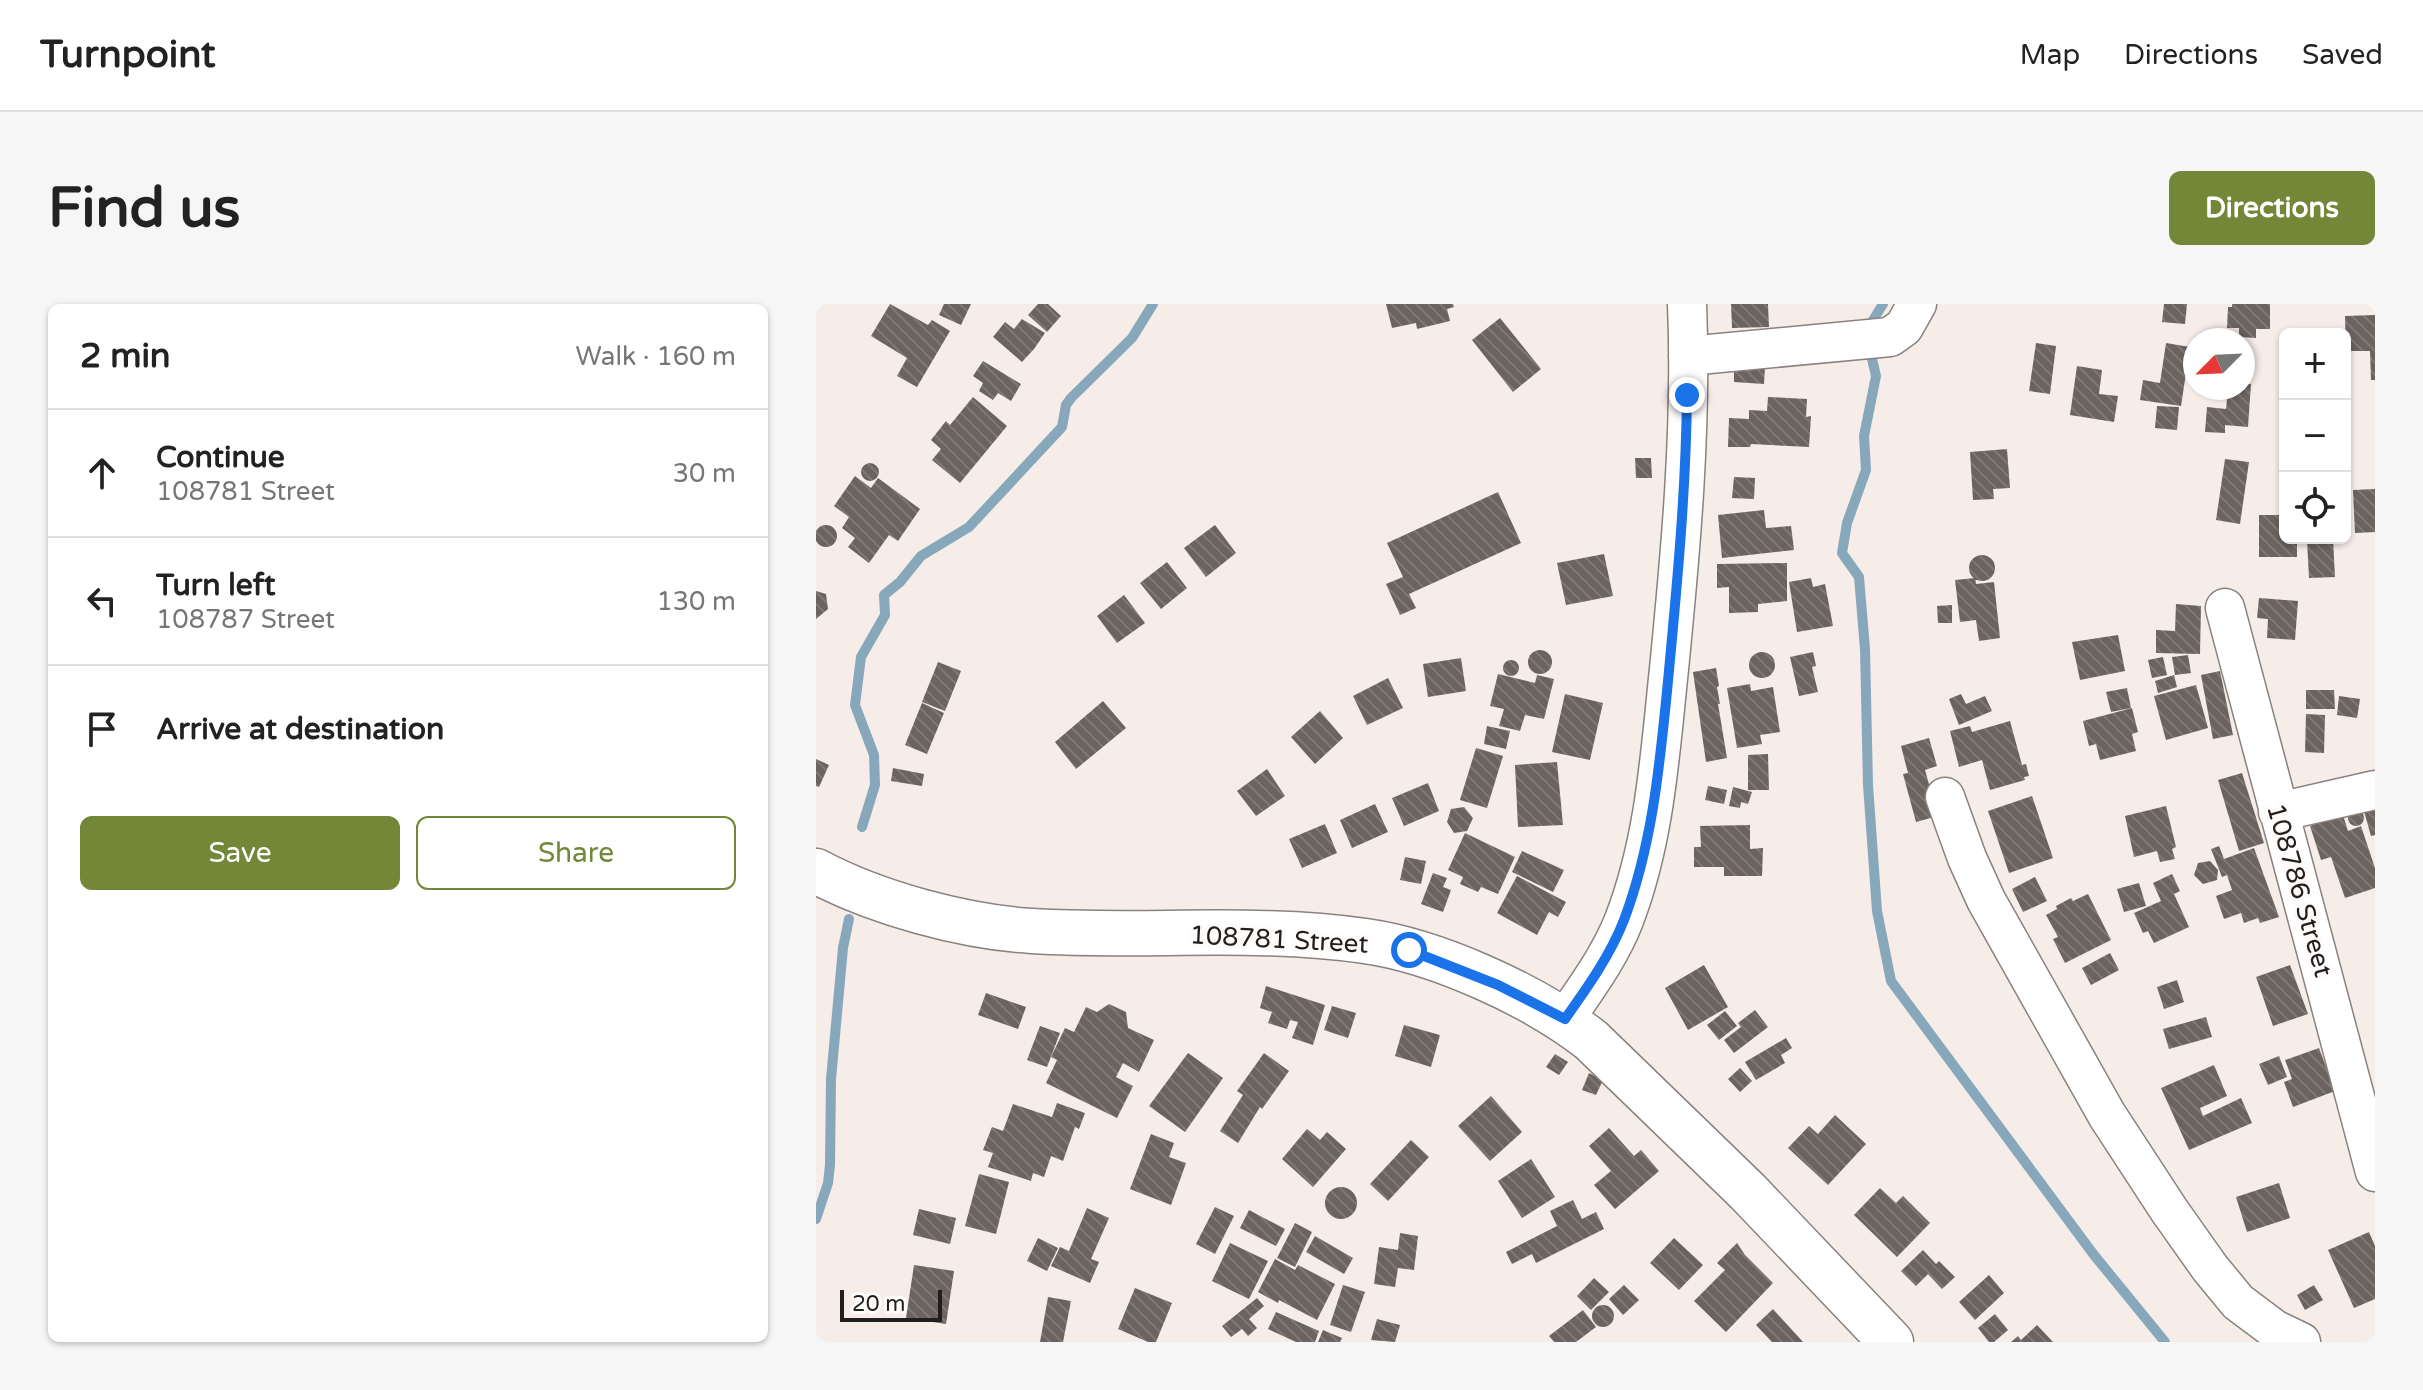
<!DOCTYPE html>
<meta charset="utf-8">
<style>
body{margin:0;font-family:"Varela Round",sans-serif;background:#f6f6f6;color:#222}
.controls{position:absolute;right:24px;top:24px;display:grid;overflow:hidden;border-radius:12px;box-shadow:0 2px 6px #0004}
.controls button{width:72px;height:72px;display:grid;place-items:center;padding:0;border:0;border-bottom:2px solid #e0e0e0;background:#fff;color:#222;font:40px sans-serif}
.compass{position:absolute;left:1367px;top:24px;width:72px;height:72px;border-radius:50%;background:#fff;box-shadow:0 2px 6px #0004;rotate:246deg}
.scale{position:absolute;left:24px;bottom:20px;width:102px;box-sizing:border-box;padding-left:8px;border:4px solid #221e1d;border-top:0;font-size:22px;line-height:28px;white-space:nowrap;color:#221e1d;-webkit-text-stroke:6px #fefcfb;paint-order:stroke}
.stop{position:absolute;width:24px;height:24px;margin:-18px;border:6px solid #1a73e8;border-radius:50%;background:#fff}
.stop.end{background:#1a73e8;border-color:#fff;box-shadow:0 2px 8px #0008}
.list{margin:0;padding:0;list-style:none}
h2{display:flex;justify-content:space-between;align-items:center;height:104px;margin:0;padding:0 32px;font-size:34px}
h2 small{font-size:26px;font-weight:400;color:#767676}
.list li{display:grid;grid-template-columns:52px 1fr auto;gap:24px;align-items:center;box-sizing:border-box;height:128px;padding:0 32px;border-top:2px solid #e0e0e0}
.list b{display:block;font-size:30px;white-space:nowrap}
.list p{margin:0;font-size:26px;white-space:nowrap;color:#767676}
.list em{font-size:26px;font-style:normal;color:#767676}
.actions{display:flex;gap:16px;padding:24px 32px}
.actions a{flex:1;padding:18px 0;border:2px solid #728737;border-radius:12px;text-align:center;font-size:28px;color:#728737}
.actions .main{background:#728737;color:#fff}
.icon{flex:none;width:44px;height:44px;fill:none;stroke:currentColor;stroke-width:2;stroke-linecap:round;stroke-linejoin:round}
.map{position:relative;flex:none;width:1559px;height:1038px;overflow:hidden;border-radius:12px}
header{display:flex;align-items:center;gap:48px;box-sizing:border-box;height:112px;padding:0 40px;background:#fff;border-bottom:2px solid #e0e0e0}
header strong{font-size:38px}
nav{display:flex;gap:44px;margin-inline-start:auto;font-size:28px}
.intro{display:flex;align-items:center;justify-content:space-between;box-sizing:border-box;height:192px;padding:0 48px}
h1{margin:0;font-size:56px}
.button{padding:20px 36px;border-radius:12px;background:#728737;color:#fff;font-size:28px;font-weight:700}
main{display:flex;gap:48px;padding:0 48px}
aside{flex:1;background:#fff;border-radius:12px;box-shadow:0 2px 6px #0004}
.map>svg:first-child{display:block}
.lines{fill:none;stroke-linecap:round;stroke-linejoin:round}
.stream{stroke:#87a8bb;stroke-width:10}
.building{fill:url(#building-back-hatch)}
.street-casing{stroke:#89827e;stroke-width:41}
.secondary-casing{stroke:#89827e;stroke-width:47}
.street{stroke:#fff;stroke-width:38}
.secondary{stroke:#fff;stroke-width:44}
.route{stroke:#1a73e8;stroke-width:10}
.labels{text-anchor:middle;stroke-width:8;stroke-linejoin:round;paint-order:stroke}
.street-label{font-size:26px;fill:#221e1d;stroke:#fefcfb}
</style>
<header>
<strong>Turnpoint</strong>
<nav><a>Map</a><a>Directions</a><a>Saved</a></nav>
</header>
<div class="intro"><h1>Find us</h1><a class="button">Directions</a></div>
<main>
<aside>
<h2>2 min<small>Walk · 160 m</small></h2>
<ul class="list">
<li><svg class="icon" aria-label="ahead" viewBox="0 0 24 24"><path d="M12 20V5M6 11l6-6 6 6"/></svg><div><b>Continue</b><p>108781 Street</p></div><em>30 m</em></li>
<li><svg class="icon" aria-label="left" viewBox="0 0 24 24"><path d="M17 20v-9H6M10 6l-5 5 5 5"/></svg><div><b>Turn left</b><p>108787 Street</p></div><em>130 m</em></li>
<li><svg class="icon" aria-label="arrive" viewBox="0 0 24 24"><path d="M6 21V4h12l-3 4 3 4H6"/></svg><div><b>Arrive at destination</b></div></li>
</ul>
<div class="actions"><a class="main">Save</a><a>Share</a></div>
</aside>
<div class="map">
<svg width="1559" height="1038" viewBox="0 0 1559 1038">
<defs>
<pattern id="building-back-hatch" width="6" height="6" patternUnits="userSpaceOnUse" patternTransform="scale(2)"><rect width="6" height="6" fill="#6a635f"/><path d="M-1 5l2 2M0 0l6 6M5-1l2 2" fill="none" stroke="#7f7976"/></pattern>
</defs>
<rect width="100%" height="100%" fill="#f6ede9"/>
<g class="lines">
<path class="stream" d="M 1051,26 L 1067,0
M 1053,42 L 1060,72 L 1048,132 L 1050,166 L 1031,219 L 1026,249 L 1043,273 L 1049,345 L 1052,481 L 1061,607 L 1075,677 L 1278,951 L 1349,1038
M 46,523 L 59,481 L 58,451 L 39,401 L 45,353 L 69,311 L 68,291 L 84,278 L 105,252 L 153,223 L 246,123 L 250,101 L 255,94 L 316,34 L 337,0
M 0,915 L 12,879 L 14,861 L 15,775 L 27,644 L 33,615"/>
</g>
<path class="building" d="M 74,0 L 112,21 L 116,16 L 134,27 L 101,83 L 81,72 L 91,54 L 55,32 Z
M 128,0 L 155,0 L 145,21 L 123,11 Z
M 222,0 L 232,0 L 245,12 L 231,28 L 212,11 Z
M 570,0 L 637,0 L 638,3 L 631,5 L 634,17 L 601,25 L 600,19 L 576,24 Z
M 915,0 L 952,0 L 953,23 L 916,24 Z
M 1348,0 L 1371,0 L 1369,20 L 1346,18 Z
M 1416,0 L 1454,0 L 1454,25 L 1440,25 L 1440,34 L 1423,33 L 1423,24 L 1411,24 L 1412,3 L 1416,3 Z
M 1559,11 L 1559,76 L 1555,76 L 1554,47 L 1530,47 L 1529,12 Z
M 684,14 L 725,65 L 697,88 L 656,36 Z
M 206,15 L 229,29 L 218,45 L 206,58 L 177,33 L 189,18 L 198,25 Z
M 1220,39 L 1240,42 L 1234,90 L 1213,87 Z
M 1350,39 L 1374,43 L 1365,102 L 1324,96 L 1327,76 L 1344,79 Z
M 167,57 L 205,80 L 195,97 L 182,89 L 177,96 L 163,87 L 167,79 L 157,72 Z
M 938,61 L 949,62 L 948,80 L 918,78 L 918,65 L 936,65 Z
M 1261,62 L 1286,66 L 1283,90 L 1302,92 L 1298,118 L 1254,111 Z
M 1427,79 L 1435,80 L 1432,123 L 1409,121 L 1409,129 L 1389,128 L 1391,103 L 1410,105 L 1412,84 L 1427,84 Z
M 157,93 L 191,122 L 144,179 L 116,156 L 125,145 L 115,136 L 130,117 L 134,121 Z
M 952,93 L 991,95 L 990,113 L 995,112 L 993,143 L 935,140 L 934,143 L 912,143 L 913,114 L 933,115 L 933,106 L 951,107 Z
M 1341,102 L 1363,103 L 1361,126 L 1339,124 Z
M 1464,115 L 1469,115 L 1469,157 L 1467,157 Z
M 1191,145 L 1194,184 L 1177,185 L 1178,195 L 1157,196 L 1154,148 Z
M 819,154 L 835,154 L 836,174 L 820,174 Z
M 1409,155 L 1433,158 L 1424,220 L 1400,216 Z
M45 168a9 9 0 1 1 18 0a9 9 0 1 1-18 0Z
M 39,172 L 55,184 L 62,174 L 104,205 L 82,237 L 73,231 L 53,259 L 32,243 L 39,234 L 26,224 L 33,213 L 18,202 Z
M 918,173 L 939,174 L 938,195 L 916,194 Z
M 1559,185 L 1559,228 L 1539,229 L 1537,186 Z
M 682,188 L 705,239 L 593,290 L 600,304 L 584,311 L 570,280 L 587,273 L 571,239 Z
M 948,206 L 950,224 L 975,222 L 978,246 L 906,254 L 902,211 Z
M 1443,211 L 1469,211 L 1469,234 L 1481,234 L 1481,253 L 1443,253 Z
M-1 232a11 11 0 1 1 22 0a11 11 0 1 1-22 0Z
M 399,221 L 420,249 L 390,273 L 368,244 Z
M 1517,235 L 1519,273 L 1493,274 L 1491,236 Z
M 788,250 L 797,292 L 750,301 L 741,259 Z
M1153 264a13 13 0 1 1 26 0a13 13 0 1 1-26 0Z
M 351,258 L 371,284 L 345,305 L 324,279 Z
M 971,259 L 971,297 L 942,300 L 942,308 L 913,309 L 913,283 L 901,284 L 901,260 Z
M 995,274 L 997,283 L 1009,280 L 1017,322 L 981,328 L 973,278 Z
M 1159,274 L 1160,280 L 1178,278 L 1184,334 L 1163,337 L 1160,316 L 1144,318 L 1139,276 Z
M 0,287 L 10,290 L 12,305 L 0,315 Z
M 308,291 L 329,319 L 301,339 L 281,312 Z
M 1443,294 L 1482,297 L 1479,336 L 1451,334 L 1452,315 L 1441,314 Z
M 1360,300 L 1385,302 L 1384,350 L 1340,349 L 1340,326 L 1359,327 Z
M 1136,301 L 1136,319 L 1122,319 L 1121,302 Z
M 1302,331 L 1309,367 L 1264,376 L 1256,338 Z
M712 358a12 12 0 1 1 24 0a12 12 0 1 1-24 0Z
M933 361a13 13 0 1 1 26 0a13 13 0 1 1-26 0Z
M 997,348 L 1000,362 L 996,363 L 1002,388 L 983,392 L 974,353 Z
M 1372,351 L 1375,369 L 1359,371 L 1356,353 Z
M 1347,353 L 1351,371 L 1336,374 L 1332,356 Z
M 645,354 L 650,387 L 612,393 L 607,360 Z
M687 364a8 8 0 1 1 16 0a8 8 0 1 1-16 0Z
M 122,358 L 145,367 L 129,407 L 106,398 Z
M 900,364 L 903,382 L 901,383 L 904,400 L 902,400 L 911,454 L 890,458 L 877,368 Z
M 1404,367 L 1417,431 L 1397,435 L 1385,371 Z
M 682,370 L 719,379 L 721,371 L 738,375 L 728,415 L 709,411 L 704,427 L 683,422 L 688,405 L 674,402 Z
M 1358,371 L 1361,383 L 1342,389 L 1339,377 Z
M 572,374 L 587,404 L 551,421 L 537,392 Z
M 934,380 L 935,387 L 957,383 L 964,428 L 944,431 L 946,440 L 921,444 L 911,384 Z
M 1380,381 L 1392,424 L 1350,436 L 1338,392 Z
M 1311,384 L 1315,404 L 1295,408 L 1290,388 Z
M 1490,386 L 1518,386 L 1519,405 L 1490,405 Z
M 749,390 L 787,399 L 774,456 L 736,448 Z
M 1145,390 L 1150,400 L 1169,392 L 1176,407 L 1143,421 L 1133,395 Z
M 1523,392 L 1544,395 L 1541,414 L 1521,411 Z
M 287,397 L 310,424 L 260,465 L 239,438 Z
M 106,399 L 128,409 L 111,450 L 89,441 Z
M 1316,404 L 1322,428 L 1316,430 L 1320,447 L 1284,456 L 1280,440 L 1273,442 L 1267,417 Z
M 504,407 L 527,434 L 499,460 L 475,433 Z
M 1490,410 L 1509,411 L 1508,449 L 1489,448 Z
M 1194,417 L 1206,461 L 1210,460 L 1213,472 L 1208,473 L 1209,476 L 1174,486 L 1166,456 L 1143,463 L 1134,427 L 1154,422 L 1156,428 Z
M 671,422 L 694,427 L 690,445 L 668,440 Z
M 1113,434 L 1121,462 L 1109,466 L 1122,512 L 1100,518 L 1087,470 L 1092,469 L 1085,442 Z
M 660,444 L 687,452 L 671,504 L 644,496 Z
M 952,450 L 953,486 L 932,486 L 932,451 Z
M 0,455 L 13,461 L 3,483 L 0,482 Z
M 741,458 L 747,521 L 702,523 L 699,461 Z
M 77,464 L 108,470 L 106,482 L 75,477 Z
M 451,465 L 469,492 L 440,512 L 421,487 Z
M 1426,469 L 1448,539 L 1423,547 L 1402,476 Z
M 612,479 L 623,507 L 588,522 L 576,494 Z
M 892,482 L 911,486 L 908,500 L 889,496 Z
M 917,483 L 936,488 L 932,500 L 925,498 L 924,504 L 913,502 Z
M 1216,492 L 1237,554 L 1193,569 L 1172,507 Z
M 1559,497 L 1559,531 L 1555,532 L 1546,500 Z
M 559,500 L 572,528 L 536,544 L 524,516 Z
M 1350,502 L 1360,543 L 1356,545 L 1359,555 L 1344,558 L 1341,547 L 1318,553 L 1309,512 Z
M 648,503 L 657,514 L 651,527 L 638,529 L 631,518 L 635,505 Z
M1532 514a8 8 0 1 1 16 0a8 8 0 1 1-16 0Z
M 1527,511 L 1532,527 L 1545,522 L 1559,564 L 1559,584 L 1529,594 L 1515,553 L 1505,556 L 1494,522 Z
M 509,520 L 521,549 L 486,564 L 473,535 Z
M 934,521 L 934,545 L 947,544 L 946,572 L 908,572 L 908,563 L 878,563 L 878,543 L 885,543 L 884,522 Z
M 649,529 L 699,553 L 682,590 L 665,583 L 662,588 L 644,580 L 647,573 L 632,566 Z
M 1403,542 L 1408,555 L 1438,544 L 1463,613 L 1444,619 L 1442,614 L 1428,619 L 1425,609 L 1408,615 L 1400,592 L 1416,586 L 1411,571 L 1406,573 L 1395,545 Z
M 706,547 L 748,566 L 737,588 L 696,568 Z
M 589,553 L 610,557 L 605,580 L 584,576 Z
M 1394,557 L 1402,566 L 1401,576 L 1387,580 L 1378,571 L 1382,559 Z
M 617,569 L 631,574 L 627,583 L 635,586 L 627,608 L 605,600 Z
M 1356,570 L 1364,587 L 1358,590 L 1373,623 L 1338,639 L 1332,627 L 1327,629 L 1318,609 L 1345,597 L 1337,579 Z
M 701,572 L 750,598 L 742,613 L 733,608 L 721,631 L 681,609 Z
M 1219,573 L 1231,597 L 1207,608 L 1196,585 Z
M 1323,579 L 1330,602 L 1308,608 L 1301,585 Z
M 1272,590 L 1295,636 L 1249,659 L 1237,635 L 1242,633 L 1230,611 L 1241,605 L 1240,602 L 1255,594 L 1257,597 Z
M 1294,649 L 1303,666 L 1275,681 L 1266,664 Z
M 888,661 L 912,703 L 872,726 L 849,684 Z
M 1474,661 L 1492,710 L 1457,722 L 1440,673 Z
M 1361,676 L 1368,698 L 1348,705 L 1341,683 Z
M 450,682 L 509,701 L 497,741 L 476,734 L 482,718 L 474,716 L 471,725 L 452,719 L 456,708 L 444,704 Z
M 170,689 L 210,703 L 202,725 L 162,711 Z
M 293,700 L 310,708 L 312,724 L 338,736 L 323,768 L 307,759 L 300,773 L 317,782 L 301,814 L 230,779 L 241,756 L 235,753 L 249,724 L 258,728 L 270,703 L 281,708 Z
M 516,702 L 540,709 L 532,734 L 508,726 Z
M 939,706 L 952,723 L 918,749 L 908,736 L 925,723 L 922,719 Z
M 909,707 L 921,722 L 903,736 L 891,721 Z
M 1390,713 L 1396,733 L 1353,745 L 1347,725 Z
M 588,721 L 624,731 L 615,763 L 579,752 Z
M 224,722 L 244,729 L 231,763 L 211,756 Z
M 970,734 L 976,744 L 965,751 L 969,759 L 940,776 L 929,758 Z
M 1503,744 L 1519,787 L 1477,803 L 1468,778 L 1476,775 L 1469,756 Z
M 372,749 L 407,774 L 369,828 L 333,802 Z
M 448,749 L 473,767 L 446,805 L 444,803 L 422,839 L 404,827 L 427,791 L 421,787 Z
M 739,750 L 752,758 L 743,771 L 730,763 Z
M 1463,752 L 1471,773 L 1452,781 L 1443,760 Z
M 1398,761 L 1411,792 L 1384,804 L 1387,812 L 1425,794 L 1436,819 L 1373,846 L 1345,784 Z
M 924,764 L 936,777 L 924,788 L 912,775 Z
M 773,769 L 787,776 L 780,791 L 766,786 Z
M 675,792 L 706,828 L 674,857 L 642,822 Z
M 241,799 L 269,809 L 263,825 L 259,823 L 247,857 L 235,852 L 228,873 L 217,869 L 215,877 L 172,863 L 177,849 L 167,846 L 176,823 L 187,827 L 197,800 L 236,813 Z
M 1019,811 L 1050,840 L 1012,881 L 972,844 L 993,822 L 1002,830 Z
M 793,824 L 818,852 L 825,846 L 843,867 L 799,905 L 778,881 L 795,867 L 773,842 Z
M 491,825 L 504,836 L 511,828 L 530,845 L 497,883 L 466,855 Z
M 335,830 L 358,839 L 353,853 L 370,859 L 355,901 L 314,885 Z
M 595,836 L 613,853 L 572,897 L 554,880 Z
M 715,855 L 739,893 L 706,914 L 682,877 Z
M 163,870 L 193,878 L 180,930 L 149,922 Z
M 1463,879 L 1474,914 L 1431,928 L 1420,893 Z
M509 899a16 16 0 1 1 32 0a16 16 0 1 1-32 0Z
M 1064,884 L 1080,899 L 1087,892 L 1114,919 L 1081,953 L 1038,911 Z
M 757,896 L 766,915 L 780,908 L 788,925 L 720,959 L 716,950 L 696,960 L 690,948 L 741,922 L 734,907 Z
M 399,903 L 418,912 L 399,950 L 380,940 Z
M 271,904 L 293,914 L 275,955 L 283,958 L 274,979 L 235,962 L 244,943 L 253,947 Z
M 103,905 L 140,914 L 134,940 L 97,931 Z
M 433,906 L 469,925 L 460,942 L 424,924 Z
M 479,919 L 496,928 L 479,963 L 461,954 Z
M 1553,928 L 1559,942 L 1559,995 L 1538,1004 L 1512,946 Z
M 584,929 L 602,932 L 598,966 L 582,964 L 579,983 L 558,980 L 563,943 L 582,946 Z
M 499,932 L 537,954 L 528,970 L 490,948 Z
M 222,934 L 242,944 L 231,967 L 211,957 Z
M 858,934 L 887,961 L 863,986 L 834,959 Z
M 414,939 L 452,957 L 433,995 L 396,977 Z
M 921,939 L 929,951 L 957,979 L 910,1028 L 878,997 L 909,966 L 901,959 Z
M 1107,946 L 1120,960 L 1123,957 L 1139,973 L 1126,985 L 1112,970 L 1100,982 L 1085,967 Z
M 459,955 L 479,966 L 482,961 L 519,980 L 501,1016 L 463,996 L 462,999 L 442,988 Z
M 98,961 L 138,967 L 130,1020 L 90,1014 Z
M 1173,971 L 1188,989 L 1159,1016 L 1143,998 Z
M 778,974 L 793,988 L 775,1006 L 761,992 Z
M 527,981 L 549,988 L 535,1028 L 514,1021 Z
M 808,981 L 823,996 L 807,1011 L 793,995 Z
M 1498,981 L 1507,996 L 1489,1006 L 1481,991 Z
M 319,984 L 356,999 L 340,1038 L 332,1038 L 302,1025 Z
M 232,993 L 255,997 L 247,1038 L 224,1038 Z
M 441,994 L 448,1002 L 433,1015 L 441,1024 L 432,1032 L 426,1025 L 415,1033 L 406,1022 Z
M776 1012a11 11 0 1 1 22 0a11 11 0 1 1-22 0Z
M 957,1005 L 987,1038 L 956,1038 L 940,1021 Z
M 767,1006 L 780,1023 L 760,1038 L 738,1038 L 733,1032 Z
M 460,1008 L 503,1027 L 499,1038 L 480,1038 L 452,1025 Z
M 1179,1010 L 1192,1026 L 1178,1038 L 1173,1038 L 1162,1024 Z
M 561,1015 L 584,1021 L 579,1038 L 555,1036 Z
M 1221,1021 L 1237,1038 L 1195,1038 L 1202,1032 L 1205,1036 Z
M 507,1026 L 526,1034 L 524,1038 L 502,1038 Z"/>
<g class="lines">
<g class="street-casing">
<path id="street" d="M 872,52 L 1074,33 L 1088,23 L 1101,0
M 1409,304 L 1559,868
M 1129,493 L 1151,554 L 1170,596 L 1291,811 L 1353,906 L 1394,964 L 1422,998 L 1458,1025 L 1485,1038
M 1462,508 L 1559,486
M 749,715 C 770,684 794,652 808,616 C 839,536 844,450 853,365 C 865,244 876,122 871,0"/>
</g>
<g class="secondary-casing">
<path id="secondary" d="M 0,567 C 60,599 148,623 216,627 C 326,634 439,621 549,637 C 621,647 719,692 775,736 L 932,888 L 1075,1038"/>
</g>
<use href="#street" class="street"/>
<use href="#secondary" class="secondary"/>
</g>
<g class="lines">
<path class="route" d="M 593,646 L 682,681 L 749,715 C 771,684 794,652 808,616 C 837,539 844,458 852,377 C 861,282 870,187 871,91"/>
</g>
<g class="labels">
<g class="street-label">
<text transform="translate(1484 586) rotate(74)" y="9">108786 Street</text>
<text transform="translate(463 635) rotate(3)" y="9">108781 Street</text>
</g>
</g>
</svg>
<div class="controls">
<button>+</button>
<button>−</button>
<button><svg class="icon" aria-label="locate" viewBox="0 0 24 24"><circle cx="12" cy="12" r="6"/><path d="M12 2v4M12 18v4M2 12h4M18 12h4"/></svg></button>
</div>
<svg class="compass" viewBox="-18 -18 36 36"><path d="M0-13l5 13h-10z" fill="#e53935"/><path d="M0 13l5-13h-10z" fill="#767676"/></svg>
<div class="scale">20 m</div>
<div class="stop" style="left:593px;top:646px"></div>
<div class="stop end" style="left:871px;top:91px"></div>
</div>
</main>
